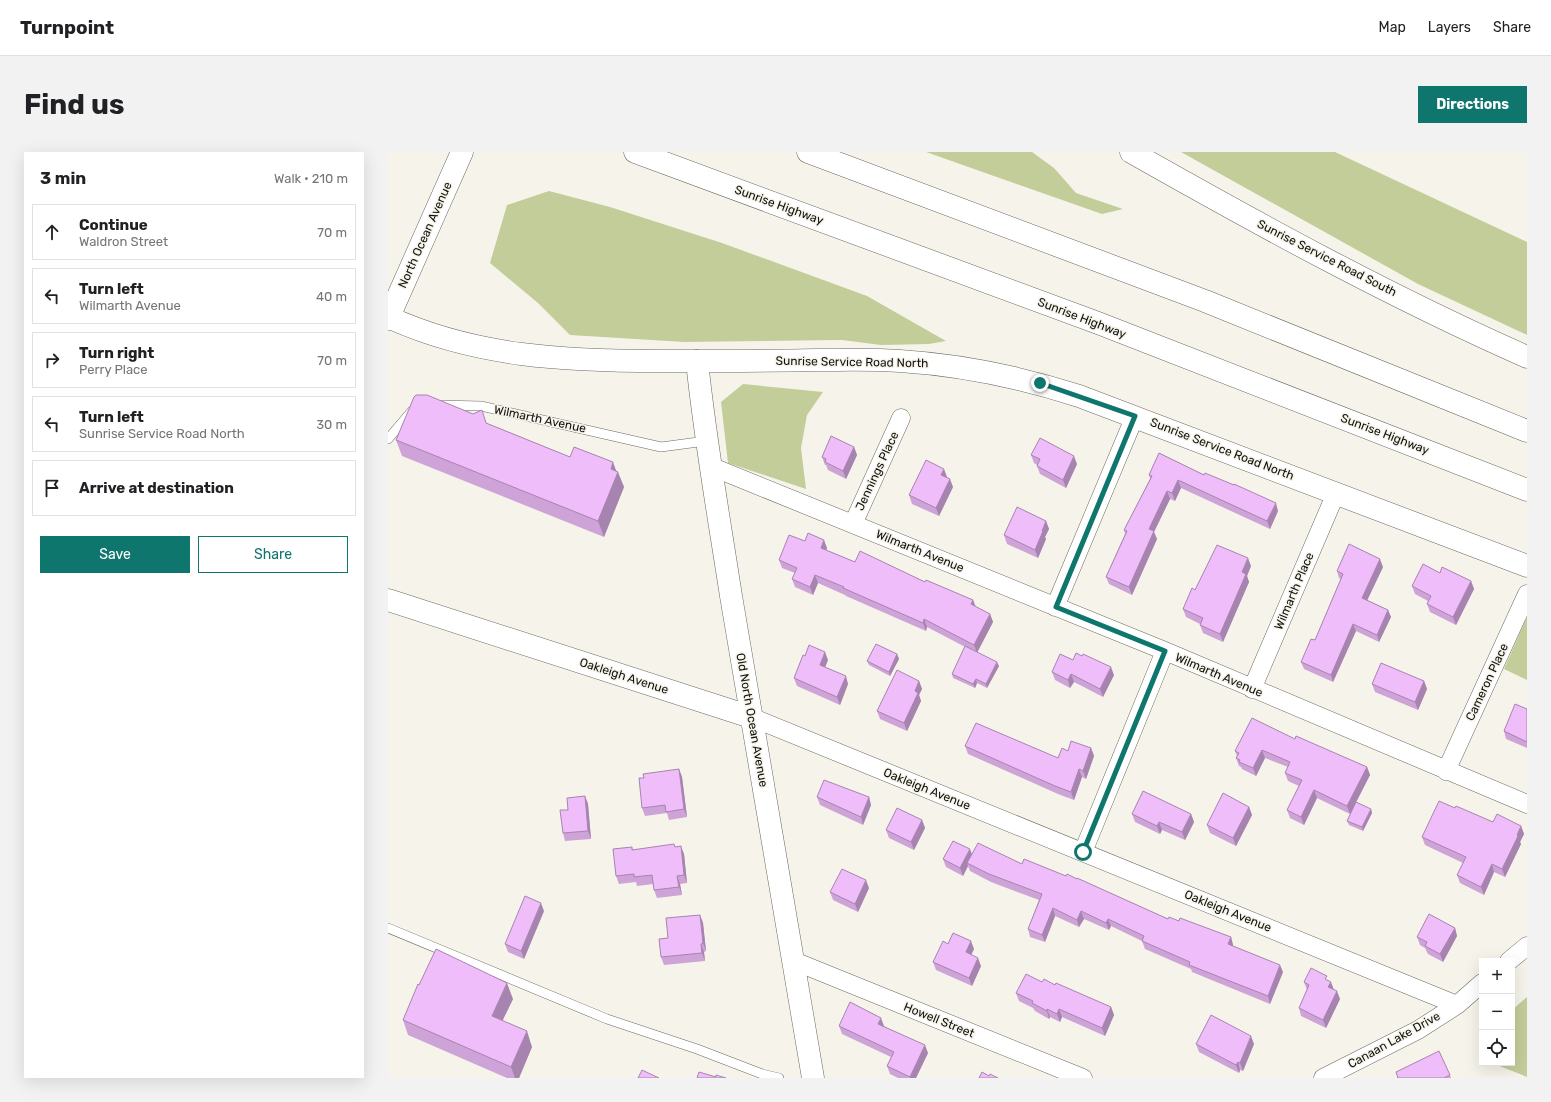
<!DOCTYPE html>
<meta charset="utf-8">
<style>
body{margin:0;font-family:Rubik,sans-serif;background:#f2f2f2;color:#202124}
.controls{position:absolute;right:12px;bottom:12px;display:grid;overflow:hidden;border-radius:0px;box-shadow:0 4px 16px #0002}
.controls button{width:36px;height:36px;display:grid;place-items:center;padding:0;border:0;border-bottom:1px solid #e0e0e0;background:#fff;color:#202124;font:20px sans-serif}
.stop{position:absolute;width:12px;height:12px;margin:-9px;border:3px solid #0f766e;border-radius:50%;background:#fff}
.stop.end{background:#0f766e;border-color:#fff;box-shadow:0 1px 4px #0008}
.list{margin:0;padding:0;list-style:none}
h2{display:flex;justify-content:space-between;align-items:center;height:52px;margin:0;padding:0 16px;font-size:17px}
h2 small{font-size:13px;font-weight:400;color:#757577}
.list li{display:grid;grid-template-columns:26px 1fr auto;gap:12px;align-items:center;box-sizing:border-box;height:56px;margin:0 8px 8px;padding:0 8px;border:1px solid #e0e0e0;border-radius:0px}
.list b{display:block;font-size:15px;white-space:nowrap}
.list p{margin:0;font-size:13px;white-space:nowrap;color:#757577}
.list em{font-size:13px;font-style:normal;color:#757577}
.actions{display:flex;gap:8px;padding:12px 16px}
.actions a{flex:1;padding:9px 0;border:1px solid #0f766e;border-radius:0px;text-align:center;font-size:14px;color:#0f766e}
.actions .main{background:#0f766e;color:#fff}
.icon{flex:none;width:22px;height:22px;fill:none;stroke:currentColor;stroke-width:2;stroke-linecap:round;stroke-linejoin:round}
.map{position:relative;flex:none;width:1139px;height:926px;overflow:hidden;border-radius:0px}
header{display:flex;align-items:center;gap:24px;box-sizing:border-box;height:56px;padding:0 20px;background:#fff;border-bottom:1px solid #e0e0e0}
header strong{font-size:19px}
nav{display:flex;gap:22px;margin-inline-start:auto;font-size:14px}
.intro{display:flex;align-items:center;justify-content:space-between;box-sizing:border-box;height:96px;padding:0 24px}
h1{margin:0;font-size:28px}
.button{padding:10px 18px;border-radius:0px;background:#0f766e;color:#fff;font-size:14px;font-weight:700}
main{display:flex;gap:24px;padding:0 24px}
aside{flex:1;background:#fff;border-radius:0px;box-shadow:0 4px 16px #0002}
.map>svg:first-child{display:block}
.green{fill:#c3cd9a}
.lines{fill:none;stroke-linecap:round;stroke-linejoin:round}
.service-casing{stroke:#6b6960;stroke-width:10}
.minor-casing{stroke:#6b6960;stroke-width:19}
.tertiary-casing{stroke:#6b6960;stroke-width:23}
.secondary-casing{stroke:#6b6960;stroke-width:23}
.motorway-casing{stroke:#6b6960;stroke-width:23}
.service{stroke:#fff;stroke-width:9}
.minor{stroke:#fff;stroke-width:18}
.tertiary{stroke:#fff;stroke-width:22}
.secondary{stroke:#fff;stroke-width:22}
.motorway{stroke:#fff;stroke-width:22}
.wall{fill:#cea3d7}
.shaded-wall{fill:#a784af}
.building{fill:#efbdfa;stroke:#a784af}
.route{stroke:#0f766e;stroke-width:5}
.labels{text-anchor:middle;stroke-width:3;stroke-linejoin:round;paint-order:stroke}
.street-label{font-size:12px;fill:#11100d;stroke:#f6f4ea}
</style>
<header>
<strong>Turnpoint</strong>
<nav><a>Map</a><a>Layers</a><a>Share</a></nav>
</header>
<div class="intro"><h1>Find us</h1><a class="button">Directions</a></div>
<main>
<aside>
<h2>3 min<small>Walk · 210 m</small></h2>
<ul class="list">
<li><svg class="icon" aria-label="ahead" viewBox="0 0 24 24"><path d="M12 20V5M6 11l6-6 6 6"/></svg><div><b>Continue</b><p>Waldron Street</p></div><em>70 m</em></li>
<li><svg class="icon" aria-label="left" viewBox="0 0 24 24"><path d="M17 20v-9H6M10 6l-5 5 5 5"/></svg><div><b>Turn left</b><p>Wilmarth Avenue</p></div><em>40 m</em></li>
<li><svg class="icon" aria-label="right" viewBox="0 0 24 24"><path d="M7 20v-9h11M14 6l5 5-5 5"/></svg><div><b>Turn right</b><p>Perry Place</p></div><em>70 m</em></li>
<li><svg class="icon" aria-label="left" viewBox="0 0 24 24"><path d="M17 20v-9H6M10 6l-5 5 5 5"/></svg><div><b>Turn left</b><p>Sunrise Service Road North</p></div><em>30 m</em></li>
<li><svg class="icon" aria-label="arrive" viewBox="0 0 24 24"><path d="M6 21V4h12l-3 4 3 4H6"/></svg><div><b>Arrive at destination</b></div></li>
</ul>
<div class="actions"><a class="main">Save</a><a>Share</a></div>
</aside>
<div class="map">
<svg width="1139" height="926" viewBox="0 0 1139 926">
<rect width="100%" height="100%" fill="#f6f4ea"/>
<path class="green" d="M 538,0 L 644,0 L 666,16 L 688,41 L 735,57 L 714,62 Z
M 793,0 L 947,0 L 1139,90 L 1139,183 L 1030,132 Z
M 161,39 L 222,55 L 334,91 L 479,144 L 558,189 L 541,192 L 493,193 L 454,188 L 296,190 L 182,183 L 150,151 L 102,111 L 119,53 Z
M 355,232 L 435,240 L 419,263 L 413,296 L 418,337 L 340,311 L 333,250 Z
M 1139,465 L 1139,528 L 1116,517 Z
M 1139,845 L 1139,925 L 1104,911 L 1124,911 L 1124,858 Z"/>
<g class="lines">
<g class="service-casing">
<path id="service" d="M 52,253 L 93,254 L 273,295 L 318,289
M 0,287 L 24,259
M 0,776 L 219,867 L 309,897 L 374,922 L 391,926"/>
</g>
<g class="minor-casing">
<path id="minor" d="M 322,314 L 777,499 L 1139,652
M 465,372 L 513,266
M 667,455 L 747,264
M 864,537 L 948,341
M 363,565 L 1069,853
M 1058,619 L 1139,442
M 695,700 L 777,499
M 406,809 L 695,926
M 1121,809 L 1139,794
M 935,926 L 1030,878 L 1069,853 L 1094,831"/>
</g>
<g class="tertiary-casing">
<path id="tertiary" d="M 309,209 C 317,288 331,366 343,444 C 369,605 399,765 425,926
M 0,448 L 363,565"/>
</g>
<g class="secondary-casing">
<path id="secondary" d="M 743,0 C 872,73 1003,145 1139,205
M 0,165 C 87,205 178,209 272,209 C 324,209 376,209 427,208 C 455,208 484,207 512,209 C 575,213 632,225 691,244 L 1139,414
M 0,167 L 74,0"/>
</g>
<g class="motorway-casing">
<path id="motorway" d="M 247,0 L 710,171 L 1139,338
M 420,0 L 817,149 L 1139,279"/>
</g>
<use href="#service" class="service"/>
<use href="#minor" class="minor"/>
<use href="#tertiary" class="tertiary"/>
<use href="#secondary" class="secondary"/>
<use href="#motorway" class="motorway"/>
</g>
<path class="wall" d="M 98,271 L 182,305 L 229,319 L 236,335 L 216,385 L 14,304 L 8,288 Z
M 466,295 L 469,303 L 458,327 L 440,318 L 438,313 L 437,313 L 434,305 Z
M 771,301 L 890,359 L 882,377 L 793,336 L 787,349 L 782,347 L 766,380 L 769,387 L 744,443 L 721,432 L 718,425 L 737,382 L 736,378 L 762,327 L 761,323 Z
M 643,303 L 689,312 L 678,336 L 652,322 L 649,314 L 649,313 L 646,311 Z
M 559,325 L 565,335 L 551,364 L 524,352 L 521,343 Z
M 658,369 L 661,377 L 657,385 L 658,387 L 650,406 L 619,392 L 616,383 Z
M 417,389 L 439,396 L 438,398 L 467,410 L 537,430 L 585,448 L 588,455 L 602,462 L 605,470 L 589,500 L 611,514 L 599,536 L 589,531 L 587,536 L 565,526 L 564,522 L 583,498 L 539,475 L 538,479 L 458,444 L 457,443 L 430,431 L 425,443 L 407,435 L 404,427 L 407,421 L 394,416 L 391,408 Z
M 863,414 L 859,424 L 861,430 L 835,490 L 815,481 L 812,473 L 812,472 L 798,465 L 795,457 L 807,438 Z
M 995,415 L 979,448 L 1000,458 L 1003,465 L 991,490 L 968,479 L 945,530 L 916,517 L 913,510 L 927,488 L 953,427 L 951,426 L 949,419 Z
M 1052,421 L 1083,429 L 1086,437 L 1068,473 L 1042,460 L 1039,452 L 1040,449 L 1027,442 L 1024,434 Z
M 509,502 L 511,507 L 502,524 L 481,513 L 479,509 Z
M 417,504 L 440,508 L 437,515 L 460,532 L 452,553 L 409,534 L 406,526 Z
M 685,508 L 726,523 L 715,545 L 686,530 L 682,536 L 667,528 L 664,520 Z
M 531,529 L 534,537 L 531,543 L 533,549 L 519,579 L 492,567 L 489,559 Z
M 1036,529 L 1039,537 L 1030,558 L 987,540 L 984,532 Z
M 1139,557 L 1139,596 L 1118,587 L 1116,579 Z
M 907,587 L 979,615 L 982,623 L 962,662 L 929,646 L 916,673 L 902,666 L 899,658 L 911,634 L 900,629 L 897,621 L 900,615 L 877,606 L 868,624 L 854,617 L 853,615 L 851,614 L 848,606 L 849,604 L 847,599 Z
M 577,594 L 670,606 L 680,599 L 703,596 L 706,604 L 698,627 L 694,625 L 686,648 L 670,642 L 580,602 Z
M 291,617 L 294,625 L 299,665 L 281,668 L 279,661 L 257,664 L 254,656 L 256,626 Z
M 197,644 L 200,652 L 203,687 L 177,689 L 175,681 Z
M 429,645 L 481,645 L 483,653 L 475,673 L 432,653 Z
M 861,655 L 864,663 L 848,694 L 822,681 L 819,673 Z
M 1067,656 L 1105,670 L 1133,674 L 1136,682 L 1132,690 L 1133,692 L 1117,725 L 1106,720 L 1096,743 L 1072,731 L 1069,723 L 1075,711 L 1037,693 L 1034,685 Z
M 983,657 L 984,661 L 975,679 L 961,673 L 959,669 Z
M 744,662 L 803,662 L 806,670 L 797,688 L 774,678 L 772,682 L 747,670 Z
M 534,668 L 537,676 L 526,698 L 501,686 L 498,678 Z
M 244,695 L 245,698 L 287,695 L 296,702 L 299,731 L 292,732 L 294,743 L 269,746 L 266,738 L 265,732 L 249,734 L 248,730 L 231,732 L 228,724 Z
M 584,703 L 634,712 L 689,727 L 780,767 L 791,769 L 843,785 L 845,793 L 845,794 L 895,820 L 882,852 L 804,820 L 803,817 L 757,797 L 754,789 L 723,774 L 721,778 L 696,767 L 691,775 L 667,764 L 657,790 L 642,785 L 640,777 L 651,748 L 603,730 L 582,719 L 580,714 L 575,724 L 558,715 L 555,707 Z
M 481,736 L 470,760 L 445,748 L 442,740 Z
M 156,759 L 136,807 L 120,800 L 117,792 Z
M 312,763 L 315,771 L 318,799 L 316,800 L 317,809 L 276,813 L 273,805 L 280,786 Z
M 1067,776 L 1069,784 L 1055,810 L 1040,802 L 1037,796 L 1032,793 L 1029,785 Z
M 560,792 L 586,797 L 583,802 L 593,814 L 584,834 L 548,818 L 545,810 Z
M 940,828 L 952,847 L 938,876 L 913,864 L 911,856 L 919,838 L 916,830 Z
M 654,830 L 667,833 L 723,855 L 726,863 L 717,884 L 674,865 L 672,870 L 662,865 L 661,867 L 647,859 L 645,856 L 631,849 L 628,841 Z
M 31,833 L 125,847 L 114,869 L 144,895 L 131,926 L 119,926 L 20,883 L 15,868 Z
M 451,874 L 496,874 L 540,901 L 528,926 L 510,926 L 502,922 L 499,914 L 503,905 L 454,882 Z
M 808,892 L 866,892 L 855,919 L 852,918 L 851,921 L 811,900 Z
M 1008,920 L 1062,923 L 1063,926 L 1010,926 Z"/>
<path class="shaded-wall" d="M 466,295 L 469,303 L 458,327 L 455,319 Z
M 686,304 L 689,312 L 678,336 L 675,328 Z
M 225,310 L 229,321 L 230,320 L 236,335 L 216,385 L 210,369 L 223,317 Z
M 556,317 L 559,325 L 556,331 L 553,323 Z
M 562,327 L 565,335 L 551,364 L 548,356 Z
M 790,328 L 793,336 L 787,349 L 784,341 Z
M 779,339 L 782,347 L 766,380 L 769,387 L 744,443 L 741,435 L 761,377 Z
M 888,351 L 890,359 L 882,377 L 879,369 Z
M 658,369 L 661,377 L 657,385 L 658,387 L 650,406 L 647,398 L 654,379 Z
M 436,388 L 439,396 L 436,404 L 433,396 Z
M 860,406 L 863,414 L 859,424 L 861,430 L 835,490 L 832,482 L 854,420 Z
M 992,407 L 995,415 L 977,453 L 974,446 Z
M 427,423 L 430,431 L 425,443 L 422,435 Z
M 1083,429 L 1086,437 L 1068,473 L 1065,465 Z
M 585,448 L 588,456 L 583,452 Z
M 1000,458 L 1003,465 L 991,490 L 989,483 Z
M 602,462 L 605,470 L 589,501 L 586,493 Z
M 536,467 L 539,475 L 538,479 L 535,471 Z
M 965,472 L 968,479 L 945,530 L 943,523 Z
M 437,500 L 440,508 L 435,521 L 432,513 Z
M 509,502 L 511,507 L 502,524 L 501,520 Z
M 609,510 L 611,514 L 599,536 L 598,532 Z
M 723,515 L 726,523 L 715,545 L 712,537 Z
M 683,522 L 686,530 L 682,536 L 680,528 Z
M 458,524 L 460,532 L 452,553 L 449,545 Z
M 588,527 L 589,531 L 587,536 L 585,532 Z
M 531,529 L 534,537 L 531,543 L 533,549 L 519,579 L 516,571 L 527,539 Z
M 1036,529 L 1039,537 L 1030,558 L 1027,550 Z
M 703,596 L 706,604 L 698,627 L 695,619 Z
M 874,598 L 877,606 L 868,624 L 865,616 Z
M 979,615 L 982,623 L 962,662 L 959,654 Z
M 291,617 L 294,625 L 299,665 L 296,657 Z
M 691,617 L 694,625 L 686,648 L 683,640 Z
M 926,638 L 929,646 L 916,673 L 913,665 Z
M 197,644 L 200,652 L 203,687 L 200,679 Z
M 481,645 L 483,653 L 475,673 L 473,665 Z
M 861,655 L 864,663 L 848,694 L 845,686 Z
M 983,657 L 984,661 L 975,679 L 974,675 Z
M 803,662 L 806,670 L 797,688 L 794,680 Z
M 534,668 L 537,676 L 526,698 L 523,690 Z
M 771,670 L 774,678 L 772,682 L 769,674 Z
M 1133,674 L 1136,682 L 1132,690 L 1133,692 L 1117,725 L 1114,717 Z
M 293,694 L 296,702 L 299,731 L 296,723 Z
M 582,697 L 585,705 L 579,711 L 580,714 L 575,724 L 572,716 Z
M 1104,712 L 1106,720 L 1096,743 L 1093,735 Z
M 289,724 L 292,732 L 294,743 L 291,735 Z
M 478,728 L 481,736 L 470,760 L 467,752 Z
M 153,751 L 156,759 L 136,807 L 133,799 Z
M 665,756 L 667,764 L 657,790 L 654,783 Z
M 693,759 L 696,767 L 691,775 L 689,768 Z
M 312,763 L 315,771 L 318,799 L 315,791 Z
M 720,767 L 723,774 L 721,778 L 718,771 Z
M 1067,776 L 1069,784 L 1055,810 L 1052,802 Z
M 843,785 L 845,793 L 843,800 L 840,792 Z
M 583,789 L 586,797 L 581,808 L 578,800 Z
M 313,792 L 316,800 L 317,809 L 314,801 Z
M 590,806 L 593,814 L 584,834 L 581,826 Z
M 892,813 L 895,820 L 882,852 L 880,844 Z
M 943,830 L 946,838 L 940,835 Z
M 119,831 L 125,847 L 109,880 L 104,864 Z
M 949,839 L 952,847 L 938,876 L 935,868 Z
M 723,855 L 726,863 L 717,884 L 714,876 Z
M 659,857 L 662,865 L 661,867 L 659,859 Z
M 671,857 L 674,865 L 672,870 L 669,862 Z
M 493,866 L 496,874 L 493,880 L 490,872 Z
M 139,879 L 144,895 L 131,926 L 127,926 L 123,915 Z
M 863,884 L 866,892 L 855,919 L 852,911 Z
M 537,893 L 540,901 L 528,926 L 522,926 L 522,925 Z
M 850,910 L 852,918 L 851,921 L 848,913 Z"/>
<path class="building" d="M 28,243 L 39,243 L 85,262 L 94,258 L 98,271 L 182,305 L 186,295 L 225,310 L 223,317 L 230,320 L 210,369 L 8,288 L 26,245 Z
M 443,284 L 466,295 L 455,319 L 437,310 L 438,307 L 434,305 Z
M 652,286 L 686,304 L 675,328 L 649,314 L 652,307 L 643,303 Z
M 771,301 L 816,323 L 817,321 L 846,333 L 846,332 L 888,351 L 879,369 L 790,328 L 784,341 L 779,339 L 761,377 L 766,379 L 741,435 L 718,425 L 739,379 L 736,378 L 764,324 L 761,323 Z
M 538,308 L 556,317 L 553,323 L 562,327 L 548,356 L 521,343 Z
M 629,355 L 658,369 L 654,379 L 655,379 L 647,398 L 616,383 Z
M 420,381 L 436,388 L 433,396 L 467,410 L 472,399 L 537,430 L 538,428 L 585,448 L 583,452 L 602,462 L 586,493 L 536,467 L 535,471 L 455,436 L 456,435 L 427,423 L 422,435 L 404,427 L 409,416 L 391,408 L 401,383 L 417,389 Z
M 961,392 L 992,407 L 974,446 L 1000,458 L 989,483 L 965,472 L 943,523 L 913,510 L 923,487 L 927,488 L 955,422 L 949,419 Z
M 829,393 L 860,406 L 854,420 L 858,422 L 832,482 L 812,473 L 815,466 L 795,457 L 804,436 L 807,438 Z
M 1035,412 L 1052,421 L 1054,415 L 1083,429 L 1065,465 L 1039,452 L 1043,444 L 1024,434 Z
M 488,492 L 509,502 L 501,520 L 479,509 Z
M 421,493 L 437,500 L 432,513 L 458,524 L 449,545 L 406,526 L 415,503 L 417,504 Z
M 577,494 L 609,510 L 598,532 L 588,527 L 585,532 L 564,522 Z
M 688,501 L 694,504 L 695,502 L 723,515 L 712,537 L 683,522 L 680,528 L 664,520 L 672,502 L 685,508 Z
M 993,511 L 1036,529 L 1027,550 L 984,532 Z
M 509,518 L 531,529 L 527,539 L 530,541 L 516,571 L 489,559 Z
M 1127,552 L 1139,557 L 1139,590 L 1116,579 Z
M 864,566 L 907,587 L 908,584 L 979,615 L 959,654 L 926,638 L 913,665 L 899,658 L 914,628 L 897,621 L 902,610 L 874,598 L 865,616 L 851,610 L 852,608 L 848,606 L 851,601 L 847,599 Z
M 588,571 L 670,606 L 674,596 L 680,599 L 683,589 L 703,596 L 695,619 L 691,617 L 683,640 L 667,634 L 577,594 Z
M 291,617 L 296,657 L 278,660 L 277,653 L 254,656 L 251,626 L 256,626 L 255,622 Z
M 436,628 L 481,645 L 473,665 L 429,645 Z
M 755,639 L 803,662 L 794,680 L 771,670 L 769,674 L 744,662 Z
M 835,641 L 861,655 L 845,686 L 819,673 Z
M 197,644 L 200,679 L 175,681 L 172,658 L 180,658 L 179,646 Z
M 1051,649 L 1067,656 L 1068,654 L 1105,670 L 1109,662 L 1133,674 L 1129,683 L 1130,684 L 1114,717 L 1104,712 L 1093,735 L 1069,723 L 1078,705 L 1034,685 Z
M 968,650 L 983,657 L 974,675 L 959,669 Z
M 509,656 L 534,668 L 523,690 L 498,678 Z
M 565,689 L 582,697 L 572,716 L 555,707 Z
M 590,691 L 634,712 L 636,707 L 678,724 L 679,722 L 689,727 L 689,726 L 780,767 L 781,765 L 791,769 L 792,766 L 843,785 L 840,792 L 892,813 L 880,844 L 801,813 L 802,810 L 754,789 L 756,784 L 720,767 L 718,771 L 693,759 L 689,768 L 665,756 L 654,783 L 640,777 L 654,742 L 601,722 L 579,711 Z
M 286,692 L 287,695 L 293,694 L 296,723 L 289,724 L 291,735 L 266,738 L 264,723 L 246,725 L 246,722 L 228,724 L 225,697 L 244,695 L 244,698 Z
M 454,717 L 478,728 L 467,752 L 442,740 Z
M 137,744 L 153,751 L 133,799 L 117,792 Z
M 1041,762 L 1067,776 L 1052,802 L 1037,794 L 1039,790 L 1029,785 Z
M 312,763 L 315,791 L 313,792 L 314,801 L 273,805 L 271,787 L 280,786 L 278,766 Z
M 565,781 L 583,789 L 578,800 L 590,806 L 581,826 L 545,810 L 555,789 L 560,792 Z
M 48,797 L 119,831 L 104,864 L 139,879 L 123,915 L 15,868 L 30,832 L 31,833 Z
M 923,816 L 939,824 L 937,827 L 943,830 L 940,835 L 949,839 L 935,868 L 911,856 L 921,833 L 916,830 Z
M 638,822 L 654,830 L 656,827 L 667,833 L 668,831 L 723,855 L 714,876 L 671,857 L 669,862 L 659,857 L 659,859 L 644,851 L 645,849 L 628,841 Z
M 462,850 L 493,866 L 490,872 L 537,893 L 522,925 L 499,914 L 506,900 L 451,874 Z
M 823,863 L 863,884 L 852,911 L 850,910 L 848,913 L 808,892 Z
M 1051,899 L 1062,923 L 1056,926 L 1010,926 L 1008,920 Z
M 254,918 L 271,926 L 250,926 Z
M 311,920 L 328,925 L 328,923 L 338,926 L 309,926 Z
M 594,920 L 601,924 L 602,922 L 610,926 L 591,926 Z"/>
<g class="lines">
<path class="route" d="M 652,231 L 747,264 L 668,455 L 777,499 L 695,700"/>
</g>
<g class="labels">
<g class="street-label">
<text transform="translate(391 53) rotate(20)" y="4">Sunrise Highway</text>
<text transform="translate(37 83) rotate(-66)" y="4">North Ocean Avenue</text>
<text transform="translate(939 106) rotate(27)" y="4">Sunrise Service Road South</text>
<text transform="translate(694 166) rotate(21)" y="4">Sunrise Highway</text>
<text transform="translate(464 210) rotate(1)" y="4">Sunrise Service Road North</text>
<text transform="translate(152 267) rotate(12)" y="4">Wilmarth Avenue</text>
<text transform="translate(997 282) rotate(21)" y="4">Sunrise Highway</text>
<text transform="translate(834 297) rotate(21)" y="4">Sunrise Service Road North</text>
<text transform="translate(489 319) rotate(-65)" y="4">Jennings Place</text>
<text transform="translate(532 399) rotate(22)" y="4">Wilmarth Avenue</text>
<text transform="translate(906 439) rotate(-67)" y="4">Wilmarth Place</text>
<text transform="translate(831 523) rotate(23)" y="4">Wilmarth Avenue</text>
<text transform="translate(236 524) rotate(18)" y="4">Oakleigh Avenue</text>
<text transform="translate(1099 530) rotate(-65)" y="4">Cameron Place</text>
<text transform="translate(364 568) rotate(80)" y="4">Old North Ocean Avenue</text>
<text transform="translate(539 637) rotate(22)" y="4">Oakleigh Avenue</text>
<text transform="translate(840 759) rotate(22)" y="4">Oakleigh Avenue</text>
<text transform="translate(551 868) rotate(22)" y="4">Howell Street</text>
<text transform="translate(1006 888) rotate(-29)" y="4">Canaan Lake Drive</text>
</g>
</g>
</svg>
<div class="controls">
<button>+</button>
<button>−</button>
<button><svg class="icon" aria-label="locate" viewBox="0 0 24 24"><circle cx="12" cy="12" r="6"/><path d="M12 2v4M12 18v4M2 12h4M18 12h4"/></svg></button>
</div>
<div class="stop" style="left:695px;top:700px"></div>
<div class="stop end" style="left:652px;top:231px"></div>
</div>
</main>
